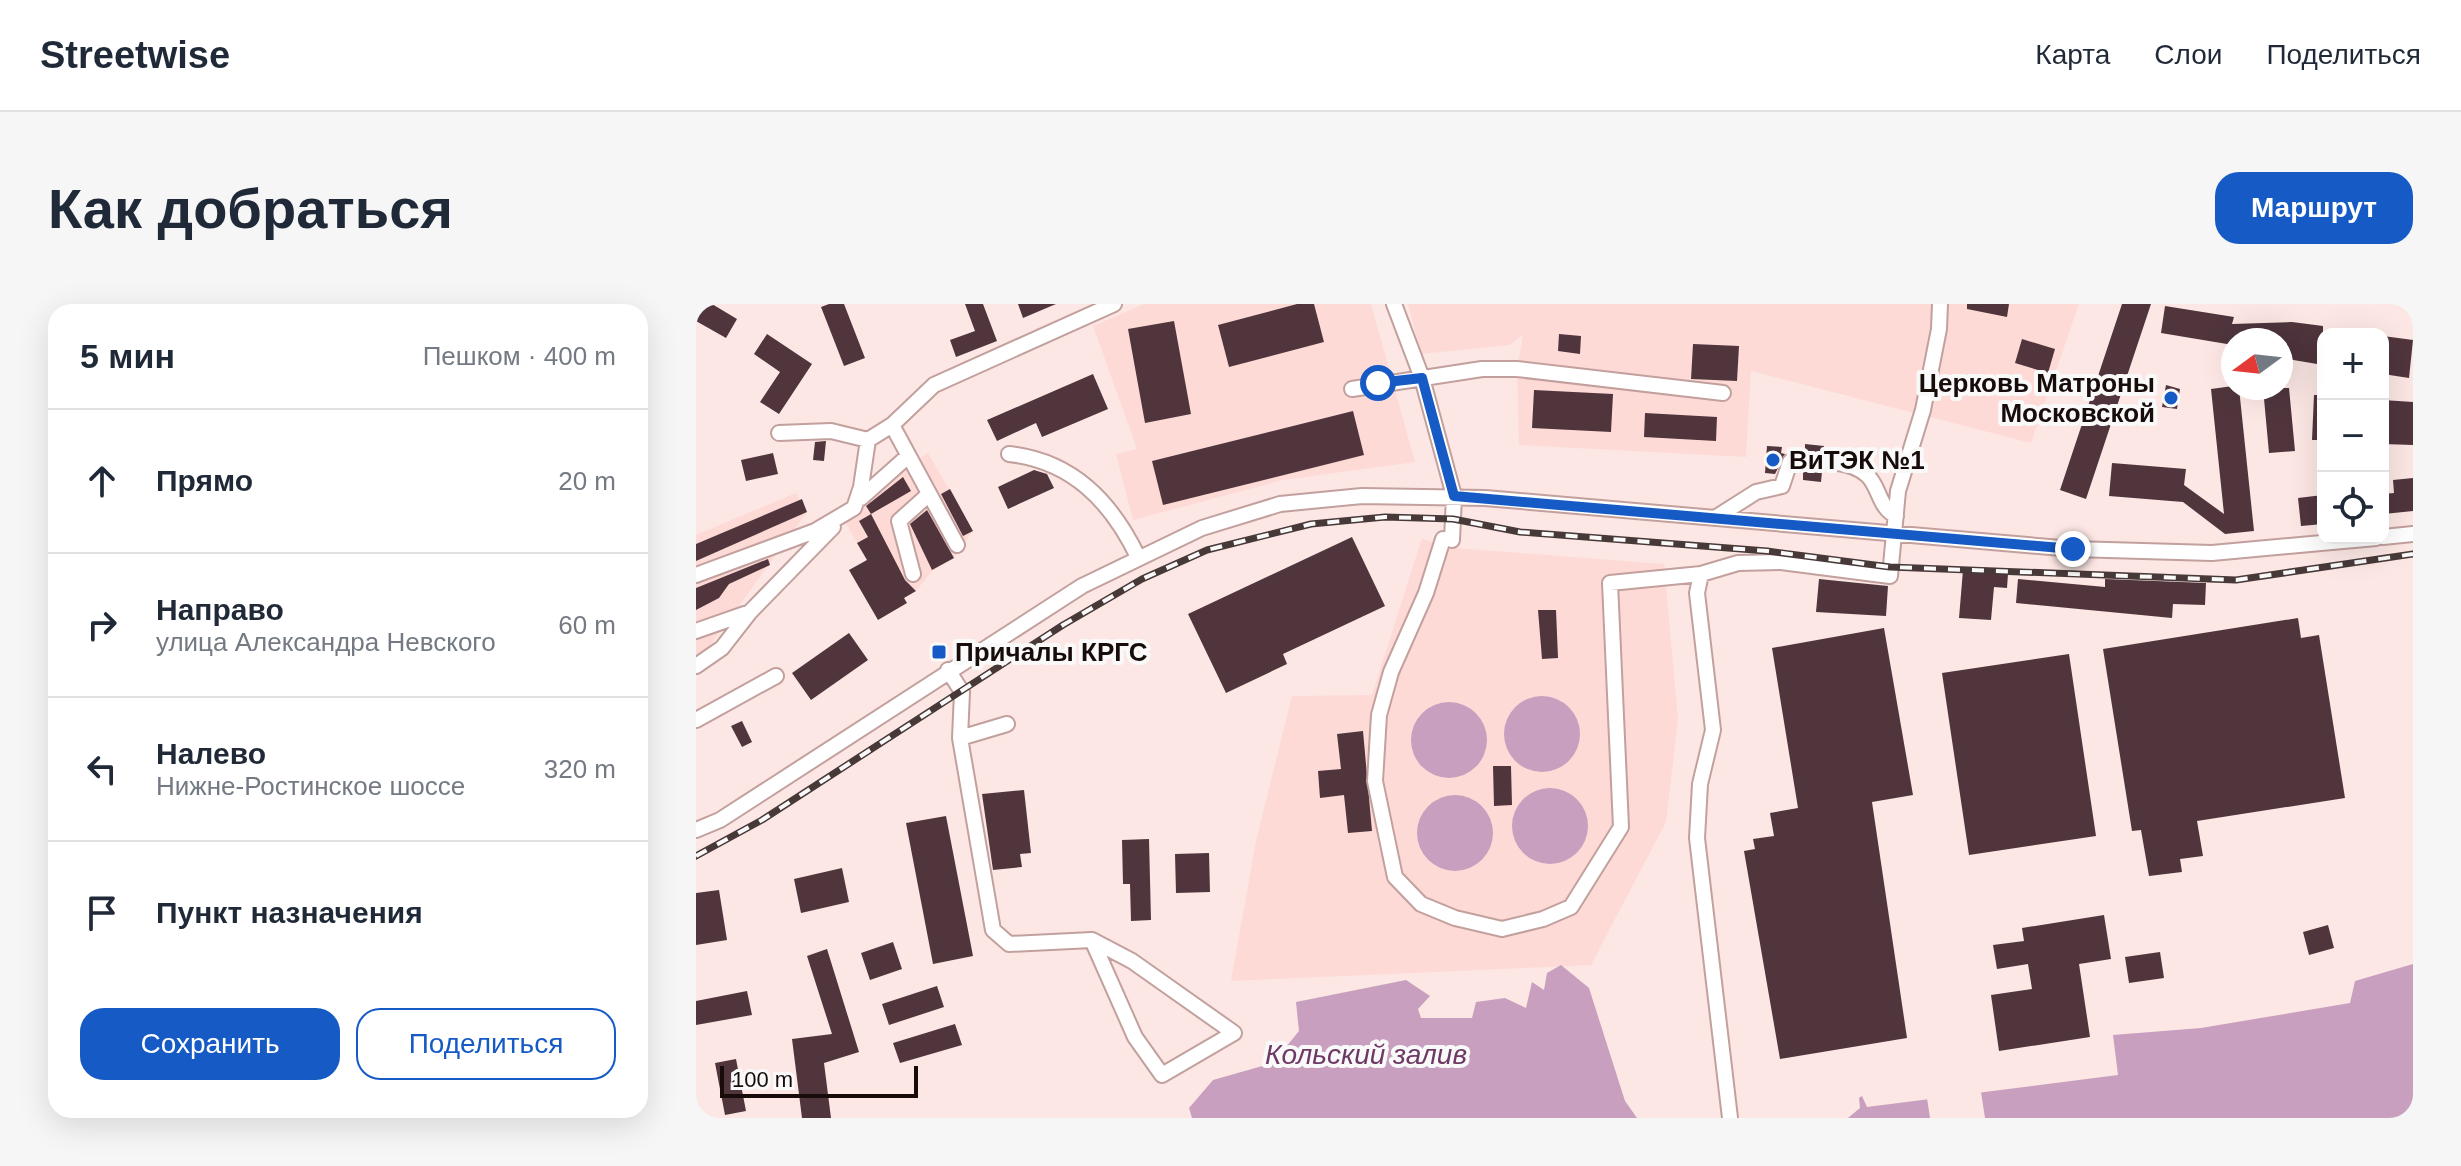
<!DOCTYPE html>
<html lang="ru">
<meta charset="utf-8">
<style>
body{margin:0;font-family:Arial,sans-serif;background:#f6f6f7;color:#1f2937}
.controls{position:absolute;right:24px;top:24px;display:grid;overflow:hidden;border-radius:16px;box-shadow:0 8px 32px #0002}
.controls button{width:72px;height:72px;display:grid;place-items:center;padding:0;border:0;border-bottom:2px solid #e0e1e3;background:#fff;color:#1f2937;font:40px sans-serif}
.compass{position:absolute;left:1525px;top:24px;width:72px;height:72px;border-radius:50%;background:#fff;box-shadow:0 8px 32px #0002;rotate:255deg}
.scale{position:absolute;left:24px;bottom:20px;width:198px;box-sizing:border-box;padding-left:8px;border:4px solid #180c0b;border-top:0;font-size:22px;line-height:28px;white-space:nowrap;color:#180c0b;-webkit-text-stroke:6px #f9f9f9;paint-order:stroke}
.stop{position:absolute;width:24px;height:24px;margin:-18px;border:6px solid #165ac5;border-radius:50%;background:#fff}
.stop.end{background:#165ac5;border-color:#fff;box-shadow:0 2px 8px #0008}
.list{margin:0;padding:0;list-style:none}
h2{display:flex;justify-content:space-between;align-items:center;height:104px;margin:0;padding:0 32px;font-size:34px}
h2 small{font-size:26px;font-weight:400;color:#747a83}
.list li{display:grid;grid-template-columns:52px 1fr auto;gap:24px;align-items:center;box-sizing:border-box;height:144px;padding:0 32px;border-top:2px solid #e0e1e3}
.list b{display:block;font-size:30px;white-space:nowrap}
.list p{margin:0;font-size:26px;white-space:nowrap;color:#747a83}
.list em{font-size:26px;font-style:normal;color:#747a83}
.actions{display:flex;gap:16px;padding:24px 32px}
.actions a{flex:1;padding:18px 0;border:2px solid #165ac5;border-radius:24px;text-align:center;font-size:28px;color:#165ac5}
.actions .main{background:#165ac5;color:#fff}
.icon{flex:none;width:44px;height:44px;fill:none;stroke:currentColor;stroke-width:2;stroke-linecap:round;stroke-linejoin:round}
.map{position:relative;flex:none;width:1717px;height:814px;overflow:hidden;border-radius:24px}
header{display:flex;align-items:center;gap:48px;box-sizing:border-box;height:112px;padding:0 40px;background:#fff;border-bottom:2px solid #e0e1e3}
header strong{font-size:38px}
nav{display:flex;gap:44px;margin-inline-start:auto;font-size:28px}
.intro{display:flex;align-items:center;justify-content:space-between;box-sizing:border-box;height:192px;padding:0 48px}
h1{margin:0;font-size:56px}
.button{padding:20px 36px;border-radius:24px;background:#165ac5;color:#fff;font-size:28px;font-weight:700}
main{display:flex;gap:48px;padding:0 48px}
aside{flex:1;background:#fff;border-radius:24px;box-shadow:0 8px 32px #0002}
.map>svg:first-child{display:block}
.built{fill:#fedad7}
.water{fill:#c89fbe}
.pier{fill:#fce7e4}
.building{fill:#50353d}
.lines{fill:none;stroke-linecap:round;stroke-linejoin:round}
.minor-casing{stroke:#c2a09d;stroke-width:18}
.minor{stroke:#fff;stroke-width:14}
.rail-casing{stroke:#473938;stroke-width:7}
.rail{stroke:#f9f9f9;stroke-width:4;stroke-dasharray:12;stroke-linecap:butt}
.route{stroke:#165ac5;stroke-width:10}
.poi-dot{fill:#165ac5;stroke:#f9f9f9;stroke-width:3}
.labels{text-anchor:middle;stroke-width:8;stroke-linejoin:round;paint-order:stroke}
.poi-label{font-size:26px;font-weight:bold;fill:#180c0b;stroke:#f9f9f9;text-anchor:start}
.water-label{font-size:28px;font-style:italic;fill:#6e3964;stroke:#f9f9f9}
</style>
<header>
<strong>Streetwise</strong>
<nav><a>Карта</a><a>Слои</a><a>Поделиться</a></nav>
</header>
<div class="intro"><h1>Как добраться</h1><a class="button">Маршрут</a></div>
<main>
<aside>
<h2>5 мин<small>Пешком · 400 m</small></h2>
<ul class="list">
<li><svg class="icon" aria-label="ahead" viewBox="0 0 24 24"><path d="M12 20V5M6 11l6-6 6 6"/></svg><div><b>Прямо</b></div><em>20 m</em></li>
<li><svg class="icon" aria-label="right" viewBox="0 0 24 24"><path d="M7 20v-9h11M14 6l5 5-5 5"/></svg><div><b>Направо</b><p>улица Александра Невского</p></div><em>60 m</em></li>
<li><svg class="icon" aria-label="left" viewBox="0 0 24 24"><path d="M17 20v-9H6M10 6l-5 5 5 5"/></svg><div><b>Налево</b><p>Нижне-Ростинское шоссе</p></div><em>320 m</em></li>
<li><svg class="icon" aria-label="arrive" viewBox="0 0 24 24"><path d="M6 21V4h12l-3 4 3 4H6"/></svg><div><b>Пункт назначения</b></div></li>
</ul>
<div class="actions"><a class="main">Сохранить</a><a>Поделиться</a></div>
</aside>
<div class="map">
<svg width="1717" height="814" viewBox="0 0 1717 814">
<rect width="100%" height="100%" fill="#fce7e4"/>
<path class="built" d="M 448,0 L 675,0 L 719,158 L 587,176 L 437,216 L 420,150 L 441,145 L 397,22 Z
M 712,0 L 1383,0 L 1335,139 L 1055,67 L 1050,153 L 823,141 L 821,65 L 827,31 L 814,41 L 725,50 Z
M 232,149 L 277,227 L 258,254 L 236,267 L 220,287 L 208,294 L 182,249 L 171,256 L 143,207 Z
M 100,189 L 111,208 L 11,346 L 0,353 L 0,231 Z
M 726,234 L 747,243 L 968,260 L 982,415 L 970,518 L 895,661 L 535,677 L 560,537 L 596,392 L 676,391 Z"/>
<path class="water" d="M808 430a38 38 0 1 1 76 0a38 38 0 1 1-76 0Z
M715 436a38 38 0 1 1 76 0a38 38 0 1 1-76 0Z
M816 522a38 38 0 1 1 76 0a38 38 0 1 1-76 0Z
M721 529a38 38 0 1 1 76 0a38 38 0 1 1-76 0Z
M 1717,660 L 1717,814 L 1152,814 L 1164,804 L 1163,794 L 1166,792 L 1171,803 L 1422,771 L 1417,731 L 1505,724 L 1654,699 L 1659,677 Z
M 865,661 L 893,684 L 929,797 L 941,814 L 496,814 L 493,804 L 517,776 L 577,759 L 603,727 L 600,698 L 710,676 L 734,692 L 722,705 L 725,714 L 776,714 L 780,698 L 809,694 L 830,704 L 836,678 L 848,686 L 851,669 Z"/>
<path class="pier" d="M 1285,788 L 1289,814 L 1234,814 L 1231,794 Z"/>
<path class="building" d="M 0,0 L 16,0 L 41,15 L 30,34 L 0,17 Z
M 133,0 L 148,0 L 169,54 L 148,62 L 125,3 Z
M 269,0 L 287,0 L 301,37 L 260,53 L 254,36 L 279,27 Z
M 322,0 L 360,0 L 327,14 Z
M 601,0 L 618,0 L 628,38 L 533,63 L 522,21 Z
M 1271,0 L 1313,0 L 1311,13 L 1271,5 Z
M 1426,0 L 1455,0 L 1390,195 L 1364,186 Z
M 1469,2 L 1538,13 L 1536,20 L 1596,18 L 1627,22 L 1627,61 L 1585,54 L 1585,36 L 1537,36 L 1537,41 L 1465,29 Z
M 478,17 L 495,110 L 449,119 L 432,25 Z
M 71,30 L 116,60 L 83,110 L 64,98 L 84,68 L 58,50 Z
M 863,30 L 885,32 L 884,50 L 862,47 Z
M 1687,32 L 1717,36 L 1713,74 L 1687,70 Z
M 1326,35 L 1359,45 L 1352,69 L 1319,59 Z
M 997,40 L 1043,42 L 1041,77 L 995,75 Z
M 397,70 L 412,105 L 346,133 L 340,119 L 301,137 L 291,116 Z
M 1470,81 L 1484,85 L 1481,105 L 1466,103 Z
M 1537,82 L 1543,84 L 1558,227 L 1529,230 L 1487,198 L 1413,192 L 1416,159 L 1490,165 L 1488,181 L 1528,210 L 1515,85 Z
M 1567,84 L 1593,84 L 1599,147 L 1573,149 Z
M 838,86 L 917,90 L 915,128 L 836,124 Z
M 1618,91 L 1627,91 L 1627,136 L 1616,136 Z
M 1687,96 L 1717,98 L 1717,141 L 1687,140 Z
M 657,107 L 668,151 L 467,201 L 456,157 Z
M 949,109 L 1021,113 L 1020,137 L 948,133 Z
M 130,137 L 128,157 L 117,156 L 119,138 Z
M 1109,140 L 1128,142 L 1127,148 L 1109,148 Z
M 1071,142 L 1086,143 L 1085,149 L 1089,150 L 1079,170 L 1069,169 Z
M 77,149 L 82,170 L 50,177 L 45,156 Z
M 338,166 L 351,170 L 358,184 L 312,205 L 302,183 Z
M 1107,168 L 1126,168 L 1125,178 L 1107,176 Z
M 207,173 L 215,187 L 175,210 L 170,202 Z
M 1717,174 L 1717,207 L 1688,210 L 1687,190 L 1698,189 L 1697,176 Z
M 254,185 L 277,227 L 267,232 L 245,190 Z
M 1627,191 L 1627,220 L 1605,222 L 1602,194 Z
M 106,195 L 111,208 L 0,257 L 0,240 Z
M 231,206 L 258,254 L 236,266 L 214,220 Z
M 175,210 L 209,276 L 220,287 L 208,294 L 211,299 L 182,316 L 153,266 L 171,256 L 161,239 L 172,233 L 163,217 Z
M 656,233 L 689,302 L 587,350 L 591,360 L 530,389 L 492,310 Z
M 72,255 L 74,261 L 33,280 L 23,294 L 0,306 L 0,284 Z
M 1267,266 L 1312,270 L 1311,284 L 1298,283 L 1295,316 L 1263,314 Z
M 1123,275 L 1192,282 L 1190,312 L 1120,308 Z
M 1322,275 L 1409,283 L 1409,275 L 1510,279 L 1509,301 L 1477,300 L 1476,314 L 1320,299 Z
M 842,306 L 860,306 L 862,354 L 846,355 Z
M 1602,314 L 1605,334 L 1623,331 L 1649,494 L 1501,517 L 1507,552 L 1484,555 L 1486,568 L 1453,572 L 1445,526 L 1436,527 L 1407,345 Z
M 1188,324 L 1217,491 L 1176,498 L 1211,734 L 1084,755 L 1048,547 L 1059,545 L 1057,535 L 1078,532 L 1074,509 L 1102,504 L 1076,344 Z
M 153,329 L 172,356 L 115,396 L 96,369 Z
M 1373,350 L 1400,532 L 1273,551 L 1246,369 Z
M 46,417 L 56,438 L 46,443 L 35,422 Z
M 667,427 L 676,527 L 652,529 L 648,491 L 624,494 L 622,467 L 645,465 L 641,430 Z
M 797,462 L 815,462 L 816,501 L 798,502 Z
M 328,486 L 335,549 L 324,550 L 326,563 L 297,566 L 286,490 Z
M 250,512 L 277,652 L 237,660 L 210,519 Z
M 453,535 L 455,616 L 435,617 L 434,580 L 427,580 L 426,536 Z
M 513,549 L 514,588 L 480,589 L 479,550 Z
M 146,564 L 153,598 L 105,609 L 98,575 Z
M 23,586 L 31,636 L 0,641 L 0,589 Z
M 1408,611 L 1415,655 L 1383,660 L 1394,733 L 1303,747 L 1295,691 L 1336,685 L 1332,660 L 1301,665 L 1297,641 L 1328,637 L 1326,624 Z
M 1632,621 L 1638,644 L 1613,651 L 1607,628 Z
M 197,638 L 206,665 L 174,676 L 165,649 Z
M 131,645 L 163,748 L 128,759 L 135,814 L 106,814 L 96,735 L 136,730 L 111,652 Z
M 1464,648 L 1468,674 L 1433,679 L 1429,653 Z
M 241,682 L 248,703 L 193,721 L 186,700 Z
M 51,687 L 56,711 L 0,721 L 0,697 Z
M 259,720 L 266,741 L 204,759 L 197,739 Z
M 40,755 L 50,807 L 29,811 L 19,759 Z"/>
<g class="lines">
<g class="minor-casing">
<path id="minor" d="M 698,0 L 726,74 L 758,192 L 756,236
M 656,85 L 786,65 L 821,65 L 1027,89
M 196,121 L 261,241
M 83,129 L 135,127 L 172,136
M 313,150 C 376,157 415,197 442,253
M 165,194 L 211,153
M 1019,214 L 1060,188 L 1086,182 L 1094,158 C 1118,158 1152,154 1171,171 C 1184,183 1182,203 1200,212
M 1687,233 L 1717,230
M 747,235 L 730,289 L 695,368 L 683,411 L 679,477 L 699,573 L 725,600 L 759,614 L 806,625 L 847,615 L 875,603 L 925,523 L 914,279 L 1005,270 L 1042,259 L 1085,258 L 1194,272 L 1202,187 L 1227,106 L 1243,25 L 1244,0
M 217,270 L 203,217 L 232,191
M 1005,270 L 1001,289 L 1017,426 L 1004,480 L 1001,534 L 1034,814
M 0,271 L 119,227 L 158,204 L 165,183 L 172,136 L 196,121 L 238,81 L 418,0
M 0,327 L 54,308
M 0,362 L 26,344 L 54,308 L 137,223
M 252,366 L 266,388 L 264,434 L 297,626 L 313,640 L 396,636 L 436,657 L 538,729 L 466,771 L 439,733 L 396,636
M 0,416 L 80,372
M 264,434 L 311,420
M 0,526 L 24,516 L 386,282 L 506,224 L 584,200 L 666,192 L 789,194 L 1377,245 L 1516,249 L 1680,234"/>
</g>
<use href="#minor" class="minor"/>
<g class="rail-casing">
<path id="rail" d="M 0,552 L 66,516 L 367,321 L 446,275 L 511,246 L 615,220 L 689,213 L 757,215 L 824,228 L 1071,247 L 1194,263 L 1540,276 L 1717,250"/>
</g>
<use href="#rail" class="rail"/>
</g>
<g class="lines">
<path class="route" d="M 682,79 L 726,74 L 758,192 L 1377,245"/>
</g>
<g class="poi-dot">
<circle cx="1475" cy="94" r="8"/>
<circle cx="1077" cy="156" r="8"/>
<rect x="235" y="340" width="16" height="16" rx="4"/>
</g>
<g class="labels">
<g class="poi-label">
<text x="1459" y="88" text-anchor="end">Церковь Матроны<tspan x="1459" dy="30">Московской</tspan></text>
<text x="1093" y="165">ВиТЭК №1</text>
<text x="259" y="357">Причалы КРГС</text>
</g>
<g class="water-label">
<text x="670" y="760">Кольский залив</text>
</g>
</g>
</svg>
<div class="controls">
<button>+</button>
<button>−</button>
<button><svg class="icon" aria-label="locate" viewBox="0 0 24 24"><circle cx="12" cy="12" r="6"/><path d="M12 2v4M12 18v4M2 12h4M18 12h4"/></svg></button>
</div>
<svg class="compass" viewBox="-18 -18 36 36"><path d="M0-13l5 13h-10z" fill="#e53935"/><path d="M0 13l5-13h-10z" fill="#747a83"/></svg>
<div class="scale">100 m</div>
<div class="stop" style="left:682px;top:79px"></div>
<div class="stop end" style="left:1377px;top:245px"></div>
</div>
</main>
